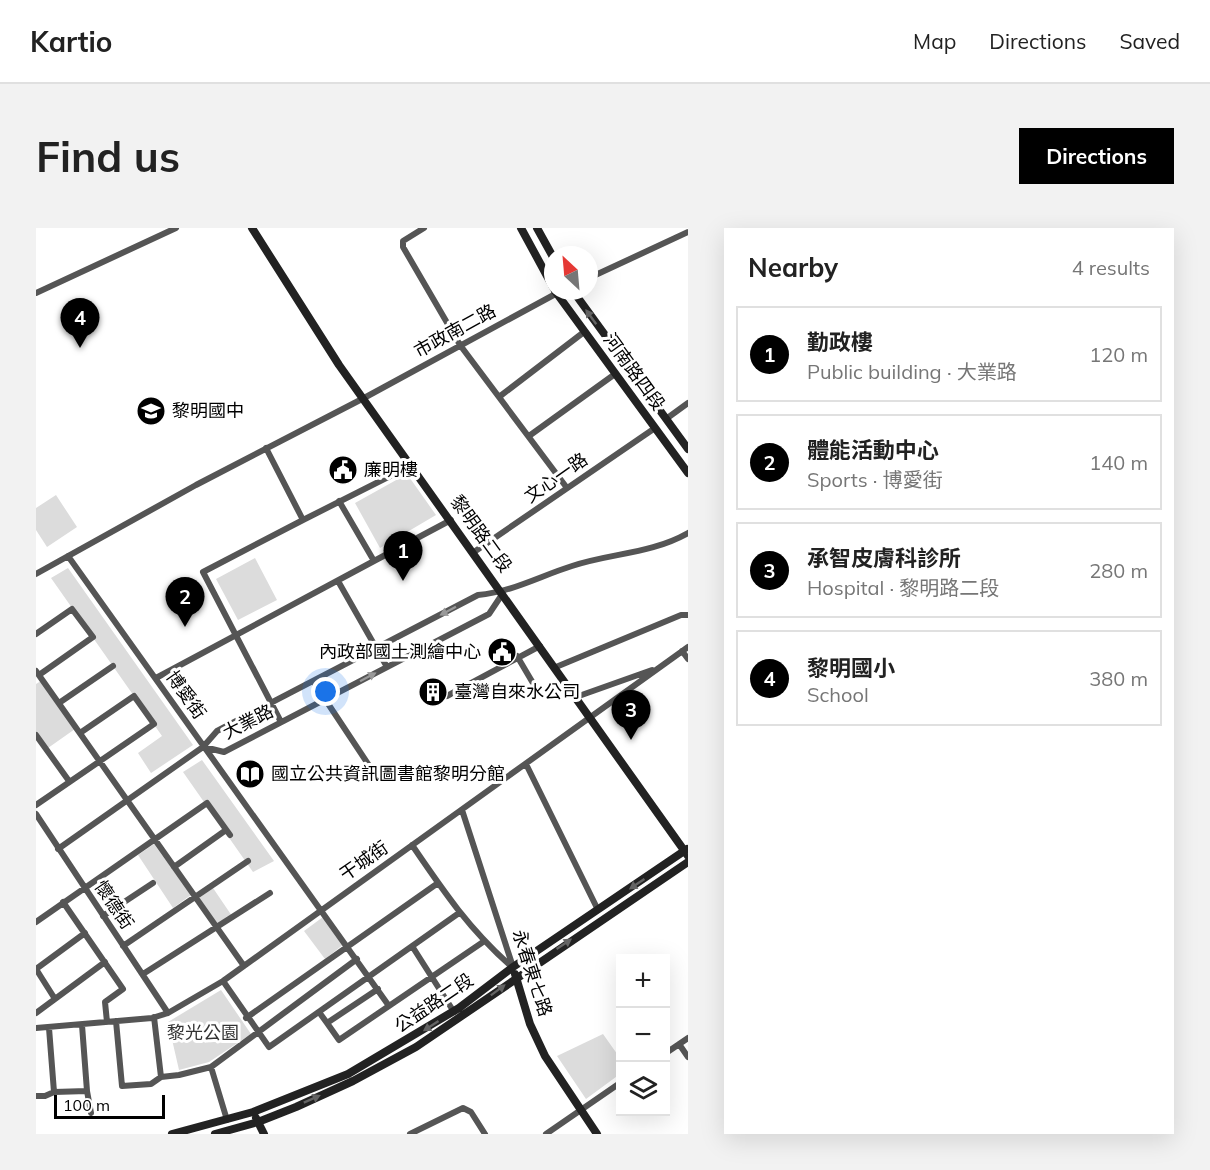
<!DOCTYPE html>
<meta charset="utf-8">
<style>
body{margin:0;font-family:Mulish,"Noto Sans TC",sans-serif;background:#f2f2f2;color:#222}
.controls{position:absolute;right:18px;bottom:18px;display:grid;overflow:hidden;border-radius:0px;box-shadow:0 6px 24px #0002}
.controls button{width:54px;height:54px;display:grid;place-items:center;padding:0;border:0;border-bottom:2px solid #e0e0e0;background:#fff;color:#222;font:30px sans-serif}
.compass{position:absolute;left:508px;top:18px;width:54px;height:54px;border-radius:50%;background:#fff;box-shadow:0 6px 24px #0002;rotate:334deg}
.scale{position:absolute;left:18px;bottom:15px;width:111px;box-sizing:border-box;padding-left:6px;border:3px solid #000;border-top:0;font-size:16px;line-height:21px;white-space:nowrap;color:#000;-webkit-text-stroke:4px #fff;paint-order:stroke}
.you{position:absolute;left:290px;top:464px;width:21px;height:21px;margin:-15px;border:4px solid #fff;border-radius:50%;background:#1a73e8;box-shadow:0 0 0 9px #1a73e833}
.badge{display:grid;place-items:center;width:39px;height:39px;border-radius:50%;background:#000;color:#fff;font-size:20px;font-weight:700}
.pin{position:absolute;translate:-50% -50px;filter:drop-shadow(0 2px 3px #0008)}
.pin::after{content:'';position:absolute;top:32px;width:21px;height:18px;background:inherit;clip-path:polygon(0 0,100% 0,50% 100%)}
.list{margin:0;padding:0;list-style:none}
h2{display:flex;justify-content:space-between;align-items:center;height:78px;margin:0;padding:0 24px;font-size:26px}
h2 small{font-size:20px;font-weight:400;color:#767676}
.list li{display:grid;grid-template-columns:39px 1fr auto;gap:18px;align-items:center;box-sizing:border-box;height:96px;margin:0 12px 12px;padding:0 12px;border:2px solid #e0e0e0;border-radius:0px}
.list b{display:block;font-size:22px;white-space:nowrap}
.list p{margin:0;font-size:20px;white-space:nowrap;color:#767676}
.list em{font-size:20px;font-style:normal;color:#767676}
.icon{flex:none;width:33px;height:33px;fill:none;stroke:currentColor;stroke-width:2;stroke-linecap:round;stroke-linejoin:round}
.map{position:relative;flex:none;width:652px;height:906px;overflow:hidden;border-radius:0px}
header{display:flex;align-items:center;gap:36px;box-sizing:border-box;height:84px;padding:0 30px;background:#fff;border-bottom:2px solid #e0e0e0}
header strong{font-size:28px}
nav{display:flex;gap:33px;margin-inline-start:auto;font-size:21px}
.intro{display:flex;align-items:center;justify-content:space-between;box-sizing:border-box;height:144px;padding:0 36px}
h1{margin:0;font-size:42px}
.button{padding:15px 27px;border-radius:0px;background:#000;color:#fff;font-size:21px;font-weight:700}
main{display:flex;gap:36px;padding:0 36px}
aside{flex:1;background:#fff;border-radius:0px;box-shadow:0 6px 24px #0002}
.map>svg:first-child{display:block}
.green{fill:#dcdcdc}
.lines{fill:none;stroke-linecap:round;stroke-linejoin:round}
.street{stroke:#555;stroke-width:6}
.secondary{stroke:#222;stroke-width:8}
.oneway{fill:#646464}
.oneway2{fill:#999}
.labels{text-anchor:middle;stroke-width:6;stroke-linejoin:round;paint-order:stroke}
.street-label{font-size:18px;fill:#000;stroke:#fff}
.poi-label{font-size:18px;fill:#000;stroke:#fff;text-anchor:start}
.park-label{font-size:18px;fill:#333;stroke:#fff}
</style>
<header>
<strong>Kartio</strong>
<nav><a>Map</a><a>Directions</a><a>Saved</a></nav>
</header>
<div class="intro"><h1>Find us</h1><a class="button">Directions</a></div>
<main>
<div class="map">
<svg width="652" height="906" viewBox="0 0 652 906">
<rect width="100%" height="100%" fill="#fff"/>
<path class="green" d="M 371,246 L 400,287 L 344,320 L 319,275 Z
M 20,267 L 41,299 L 11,319 L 0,302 L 0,280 Z
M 219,330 L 241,372 L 202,392 L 180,351 Z
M 32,340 L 157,517 L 115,545 L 102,525 L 126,508 L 15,350 Z
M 5,453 L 39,501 L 12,520 L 0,503 L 0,456 Z
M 166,532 L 238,633 L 217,644 L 147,544 Z
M 118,616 L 155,667 L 137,680 L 102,627 Z
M 177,660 L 196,688 L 182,698 L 163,670 Z
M 287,689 L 308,716 L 289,731 L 268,703 Z
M 185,762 L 215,806 L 173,834 L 143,842 L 132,794 Z
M 567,806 L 584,830 L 584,846 L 550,871 L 521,828 Z"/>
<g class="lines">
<path class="street" d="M 388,0 L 367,13 L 367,19 L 424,117 L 531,260
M 553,50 L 652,4
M 0,65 L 140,0
M 463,169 L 548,104
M 630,191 L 652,175
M 493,208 L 579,146
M 230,220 L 267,292 L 376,237
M 303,273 L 338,333 L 415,292
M 438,324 L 619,200
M 32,328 L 353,778
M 0,346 L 160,257 L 328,170 L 525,63
M 302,353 L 351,439
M 0,406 L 36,381 L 57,409 L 3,447
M 646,423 L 652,431
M 481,428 L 504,467
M 520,439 L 645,387 L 652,387
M 0,443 L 208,738
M 120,450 L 338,333
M 277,453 L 342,551
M 411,468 L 504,418
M 540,469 L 616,442
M 23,475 L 77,438
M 245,494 L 167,344 L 267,292
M 0,507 L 33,553
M 168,519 L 188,524 L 453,386 L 467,365
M 490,536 L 562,682
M 0,577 L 118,496 L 98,468 L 44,505
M 426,582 L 477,739
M 0,586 L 132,785
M 376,617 C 408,664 433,701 476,739
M 22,621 L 167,519 L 181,503 L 442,367 C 476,364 504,348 536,338 C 575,325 615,326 652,305
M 138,639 L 190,602
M 27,674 L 87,761 L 69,774 L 71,794
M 67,688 L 117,655
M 0,694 L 171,575 L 194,607
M 87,718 L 212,633
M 376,718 L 418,784
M 0,741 L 49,705
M 0,741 L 19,771
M 107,746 L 234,665
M 187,753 L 233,819 L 423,685
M 283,784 L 291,795 L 342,761
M 0,785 L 69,734
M 118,789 L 125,849 L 143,847 L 175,839 L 321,731
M 210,790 L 402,655
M 80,793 L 86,858 L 115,856 L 125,849
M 291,795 L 303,812 L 447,714
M 0,800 L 116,790 L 132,785 L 187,753 L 652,419
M 13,800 L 18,864
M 643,816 L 652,829
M 630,825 L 652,810
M 175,839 L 191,892
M 51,863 L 55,885
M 0,868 L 9,868 L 18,864 L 51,863 L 46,797
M 374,906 L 427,880 L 435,884 L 449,906
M 510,906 L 584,855"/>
<path class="secondary" d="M 216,0 L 303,137 L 652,628
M 485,0 L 517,59
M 501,0 L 517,29
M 519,63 L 652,245
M 537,63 L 652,221
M 479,746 L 494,796 L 509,828 L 561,906
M 220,890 L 228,906
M 136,906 L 217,884 L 312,846 L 423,780 L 477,739 L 651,621
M 179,906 L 222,894 L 260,879 L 317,853 L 380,819 L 652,634"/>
</g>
<defs><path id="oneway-solid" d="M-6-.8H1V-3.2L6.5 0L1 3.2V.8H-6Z" transform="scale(1.5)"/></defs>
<g class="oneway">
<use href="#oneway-solid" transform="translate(555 89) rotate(-126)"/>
<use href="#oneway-solid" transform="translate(601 656) rotate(146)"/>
<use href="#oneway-solid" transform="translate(528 716) rotate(-34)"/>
<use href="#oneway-solid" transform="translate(462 762) rotate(-37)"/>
<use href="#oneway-solid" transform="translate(395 798) rotate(147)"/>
<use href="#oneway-solid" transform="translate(276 871) rotate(-24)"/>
</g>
<g class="oneway2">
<use href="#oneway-solid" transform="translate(412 383) rotate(152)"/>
<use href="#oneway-solid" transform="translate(332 449) rotate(-28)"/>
</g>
<defs>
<g id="school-disc" transform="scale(1.5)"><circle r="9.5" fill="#000" stroke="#fff"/><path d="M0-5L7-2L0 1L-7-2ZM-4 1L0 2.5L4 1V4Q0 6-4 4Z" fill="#fff"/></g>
<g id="civic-disc" transform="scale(1.5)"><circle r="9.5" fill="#000" stroke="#fff"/><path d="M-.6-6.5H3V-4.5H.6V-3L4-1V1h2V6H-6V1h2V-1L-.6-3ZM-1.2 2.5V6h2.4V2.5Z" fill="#fff"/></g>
<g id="building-disc" transform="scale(1.5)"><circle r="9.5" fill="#000" stroke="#fff"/><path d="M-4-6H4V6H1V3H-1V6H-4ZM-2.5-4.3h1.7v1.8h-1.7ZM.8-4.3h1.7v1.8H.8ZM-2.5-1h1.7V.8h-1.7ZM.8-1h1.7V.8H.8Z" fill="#fff"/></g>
<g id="library-disc" transform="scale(1.5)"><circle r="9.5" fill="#000" stroke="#fff"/><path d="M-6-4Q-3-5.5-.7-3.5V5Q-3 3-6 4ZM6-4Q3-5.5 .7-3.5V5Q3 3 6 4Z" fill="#fff"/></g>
</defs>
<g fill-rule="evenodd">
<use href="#school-disc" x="115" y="183"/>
<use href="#civic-disc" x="307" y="242"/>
<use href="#civic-disc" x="466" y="424"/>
<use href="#building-disc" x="397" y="464"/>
<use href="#library-disc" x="214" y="546"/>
</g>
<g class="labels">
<g class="street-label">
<text transform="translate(419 103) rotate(-29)" y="6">市政南二路</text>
<text transform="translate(598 144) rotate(54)" y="6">河南路四段</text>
<text transform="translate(520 250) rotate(-35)" y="6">文心一路</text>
<text transform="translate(445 306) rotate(54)" y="6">黎明路二段</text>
<text transform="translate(150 467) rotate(55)" y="6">博愛街</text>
<text transform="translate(212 494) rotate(-27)" y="6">大業路</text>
<text transform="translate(328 633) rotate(-35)" y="6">干城街</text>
<text transform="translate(78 677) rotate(56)" y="6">懷德街</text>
<text transform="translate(496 745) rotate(72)" y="6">永春東七路</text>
<text transform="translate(398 775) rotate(-34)" y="6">公益路二段</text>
</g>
<g class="poi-label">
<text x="136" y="189">黎明國中</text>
<text x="328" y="248">廉明樓</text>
<text x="445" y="430" text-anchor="end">內政部國土測繪中心</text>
<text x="418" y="470">臺灣自來水公司</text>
<text x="235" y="552">國立公共資訊圖書館黎明分館</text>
</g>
<g class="park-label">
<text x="167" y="811">黎光公園</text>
</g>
</g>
</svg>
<div class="controls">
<button>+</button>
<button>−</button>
<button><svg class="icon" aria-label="layers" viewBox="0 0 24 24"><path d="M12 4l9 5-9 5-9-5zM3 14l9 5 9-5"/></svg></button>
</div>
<svg class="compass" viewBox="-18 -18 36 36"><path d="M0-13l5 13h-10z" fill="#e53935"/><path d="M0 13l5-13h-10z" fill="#767676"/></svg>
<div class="scale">100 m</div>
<div class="you"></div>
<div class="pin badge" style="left:367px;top:353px">1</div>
<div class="pin badge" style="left:149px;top:399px">2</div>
<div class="pin badge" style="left:595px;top:512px">3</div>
<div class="pin badge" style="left:44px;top:120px">4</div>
</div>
<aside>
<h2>Nearby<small>4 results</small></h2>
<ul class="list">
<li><span class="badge">1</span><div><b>勤政樓</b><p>Public building · 大業路</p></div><em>120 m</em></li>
<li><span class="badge">2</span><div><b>體能活動中心</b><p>Sports · 博愛街</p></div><em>140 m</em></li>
<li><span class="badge">3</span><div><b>承智皮膚科診所</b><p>Hospital · 黎明路二段</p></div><em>280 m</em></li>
<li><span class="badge">4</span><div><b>黎明國小</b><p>School</p></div><em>380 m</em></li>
</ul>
</aside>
</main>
